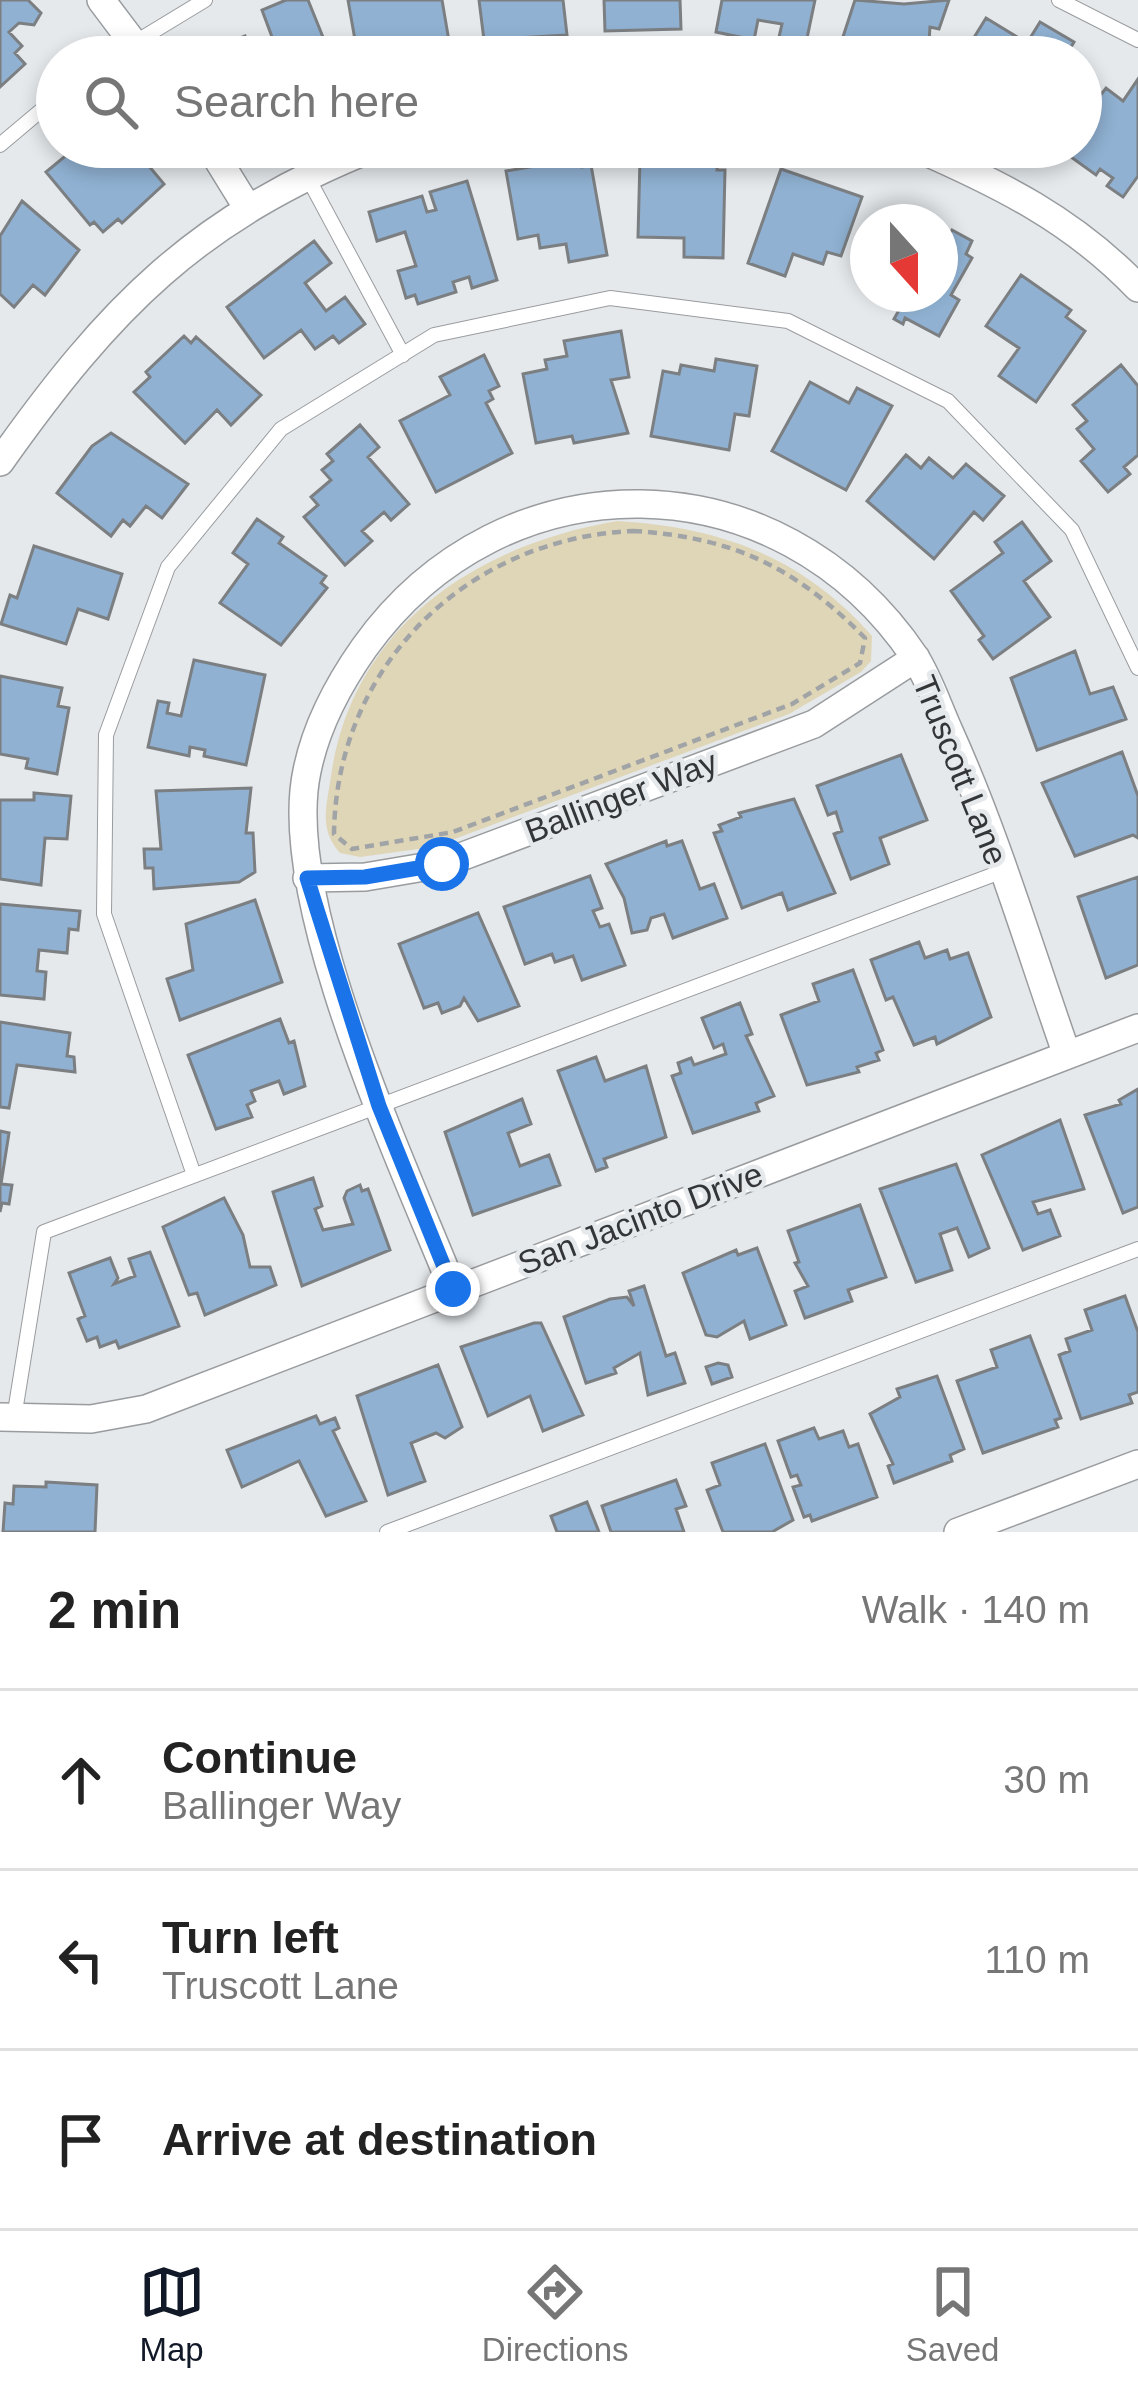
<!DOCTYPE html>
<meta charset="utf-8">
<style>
body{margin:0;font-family:Helvetica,sans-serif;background:#f2f2f2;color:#222}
.compass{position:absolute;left:850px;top:204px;width:108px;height:108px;border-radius:50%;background:#fff;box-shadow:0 6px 18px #0003;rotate:159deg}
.stop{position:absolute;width:36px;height:36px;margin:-27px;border:9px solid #1a73e8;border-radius:50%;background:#fff}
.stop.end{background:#1a73e8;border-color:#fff;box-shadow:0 3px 12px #0008}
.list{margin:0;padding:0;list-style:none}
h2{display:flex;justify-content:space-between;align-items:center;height:156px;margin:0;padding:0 48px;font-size:51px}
h2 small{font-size:39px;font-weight:400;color:#767676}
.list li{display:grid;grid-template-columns:78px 1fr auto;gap:36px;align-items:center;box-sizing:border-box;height:180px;padding:0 48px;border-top:3px solid #e0e0e0}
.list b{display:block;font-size:45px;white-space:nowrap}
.list p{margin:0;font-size:39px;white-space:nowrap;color:#767676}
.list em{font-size:39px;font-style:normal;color:#767676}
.icon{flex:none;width:66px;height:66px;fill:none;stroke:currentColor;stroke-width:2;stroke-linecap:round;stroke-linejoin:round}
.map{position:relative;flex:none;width:1138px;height:1532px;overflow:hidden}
.search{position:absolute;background:#fff;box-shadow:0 6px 18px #0003;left:36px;right:36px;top:36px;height:132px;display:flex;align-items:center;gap:30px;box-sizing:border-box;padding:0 42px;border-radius:66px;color:#767676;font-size:45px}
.sheet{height:696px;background:#fff}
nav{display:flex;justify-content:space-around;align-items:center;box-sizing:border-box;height:168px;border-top:3px solid #e0e0e0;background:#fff;font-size:33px;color:#767676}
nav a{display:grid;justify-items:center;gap:6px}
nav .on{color:#111827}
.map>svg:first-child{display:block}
.green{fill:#dfd5b7}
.building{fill:#90b1d2;stroke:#7c7f82;stroke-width:3}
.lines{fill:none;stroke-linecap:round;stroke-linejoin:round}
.lane-casing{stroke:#999c9f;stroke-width:16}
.street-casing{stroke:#999c9f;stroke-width:30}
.path{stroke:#a1a4a6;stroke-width:4.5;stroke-dasharray:9 6;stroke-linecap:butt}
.lane{stroke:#fff;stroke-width:14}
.street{stroke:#fff;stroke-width:27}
.route{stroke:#1a73e8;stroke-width:15}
.labels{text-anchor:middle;stroke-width:9;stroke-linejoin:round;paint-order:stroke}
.street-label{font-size:33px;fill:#343537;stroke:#e5e9ec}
</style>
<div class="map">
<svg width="1138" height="1532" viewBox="0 0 1138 1532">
<rect width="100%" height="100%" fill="#e5e9ec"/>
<path class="green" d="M 617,521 C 720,527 803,557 872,636 L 871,661 L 861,672 L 789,714 L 433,847 L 360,857 L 340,853 C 318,828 327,806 331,776 C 353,625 477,545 617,521 Z"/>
<path class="building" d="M 0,0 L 28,0 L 41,13 L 34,25 L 19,23 L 9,32 L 22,46 L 15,53 L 25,64 L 0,87 Z
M 286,0 L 308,0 L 331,57 L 221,57 L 217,47 L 245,36 L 249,46 L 272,37 L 262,10 Z
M 348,0 L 442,0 L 450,47 L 430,50 L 431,57 L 358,57 Z
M 479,0 L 563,0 L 567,35 L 484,40 Z
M 604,0 L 680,0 L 681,29 L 605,31 Z
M 722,0 L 815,0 L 806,43 L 779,37 L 782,24 L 758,20 L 754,40 L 716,32 Z
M 855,0 L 904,4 L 949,0 L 939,29 L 930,27 L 928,57 L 852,57 L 838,52 Z
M 986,18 L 1027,43 L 1040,22 L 1074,42 L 1065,57 L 962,57 Z
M 1138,79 L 1138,176 L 1123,197 L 1107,186 L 1113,178 L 1100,169 L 1096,175 L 1057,147 L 1081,147 L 1084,85 L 1100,96 L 1106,88 L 1123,101 Z
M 101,147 L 133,147 L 164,184 L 122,223 L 118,219 L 103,232 L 94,222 L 90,225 L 46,172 L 75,148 L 86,160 Z
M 581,158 L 582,167 L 591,165 L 607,255 L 569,262 L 566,244 L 540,248 L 538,235 L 518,239 L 506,171 Z
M 640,159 L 718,161 L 717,170 L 725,170 L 723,258 L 684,257 L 684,238 L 638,237 Z
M 781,169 L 862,197 L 841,256 L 827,252 L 823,264 L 793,254 L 785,276 L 748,263 Z
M 467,181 L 497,280 L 472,288 L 469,277 L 453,282 L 456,292 L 418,304 L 415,295 L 406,298 L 398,271 L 416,266 L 405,232 L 377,241 L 369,212 L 422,196 L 427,212 L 436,210 L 430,192 Z
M 22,201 L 79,250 L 45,295 L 33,285 L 14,307 L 0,294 L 0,236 Z
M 900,207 L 928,222 L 892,222 Z
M 952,230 L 972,241 L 966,254 L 972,258 L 951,295 L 959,300 L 939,336 L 905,318 L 903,324 L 894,319 L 908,294 L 940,294 L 940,237 L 946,240 Z
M 314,241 L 331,263 L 305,283 L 326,311 L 345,297 L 365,324 L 339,343 L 333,336 L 315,349 L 301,330 L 264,358 L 227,307 Z
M 1021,275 L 1071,310 L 1066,317 L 1085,331 L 1036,402 L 999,376 L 1019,348 L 986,326 Z
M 621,331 L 629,377 L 611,380 L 628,433 L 574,443 L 572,436 L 536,443 L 523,374 L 547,369 L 545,360 L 567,356 L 564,341 Z
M 184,336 L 191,343 L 196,337 L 261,395 L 231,425 L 217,410 L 185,443 L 134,392 L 150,377 L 146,372 Z
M 484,355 L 499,386 L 489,391 L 493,399 L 486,403 L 512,453 L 436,492 L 400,421 L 450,395 L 440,377 Z
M 716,359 L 757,366 L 749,416 L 735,414 L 729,450 L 651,436 L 663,371 L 679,374 L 681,365 L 714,371 Z
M 1121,365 L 1138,386 L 1138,455 L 1124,467 L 1130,474 L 1108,492 L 1081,461 L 1094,449 L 1077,429 L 1087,421 L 1073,405 Z
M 810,382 L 849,403 L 857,388 L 892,406 L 846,490 L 772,451 Z
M 360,425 L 379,447 L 368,457 L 409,504 L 391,520 L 384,512 L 362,531 L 372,541 L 345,565 L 304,517 L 318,505 L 311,497 L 331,480 L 322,470 L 333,461 L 327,454 Z
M 111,433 L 188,484 L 162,518 L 146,506 L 130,526 L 123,520 L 111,536 L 57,493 L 92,446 Z
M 906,455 L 921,468 L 929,458 L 953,478 L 966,464 L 1004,496 L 983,520 L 974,512 L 934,559 L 867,501 Z
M 257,519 L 283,537 L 279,543 L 326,576 L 321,583 L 327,588 L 281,645 L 220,603 L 248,564 L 233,553 Z
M 1022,522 L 1051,561 L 1024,581 L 1050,617 L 993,659 L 979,640 L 984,636 L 951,591 L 1003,553 L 995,542 Z
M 34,546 L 122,574 L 108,619 L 78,609 L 66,644 L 1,624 L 10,595 L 17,598 Z
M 1075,651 L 1090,694 L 1113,687 L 1126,719 L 1037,750 L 1011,678 Z
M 194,660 L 265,675 L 246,765 L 204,756 L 205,750 L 190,747 L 189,756 L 148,747 L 158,701 L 169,703 L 167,713 L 181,716 Z
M 0,676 L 62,688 L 58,706 L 69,708 L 57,774 L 26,768 L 28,759 L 0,754 Z
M 1122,752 L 1138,796 L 1138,838 L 1133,835 L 1075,856 L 1042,783 Z
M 901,755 L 927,820 L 880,838 L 889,864 L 851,879 L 834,834 L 842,831 L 836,812 L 828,815 L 817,786 Z
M 251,788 L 246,833 L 253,833 L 255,872 L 239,882 L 154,889 L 153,868 L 145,868 L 144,849 L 161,849 L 156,791 Z
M 34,793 L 71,796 L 67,839 L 45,838 L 41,885 L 0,879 L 0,800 L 34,800 Z
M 794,799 L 835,893 L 788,910 L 782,893 L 742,908 L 714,833 L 722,831 L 719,825 L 741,817 L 739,813 Z
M 666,841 L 667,846 L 682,841 L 700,889 L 714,884 L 727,918 L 673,938 L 664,914 L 651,918 L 647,930 L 632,933 L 624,898 L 606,864 Z
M 590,876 L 602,908 L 593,911 L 600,927 L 609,924 L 625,965 L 582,980 L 573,956 L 555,962 L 552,954 L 525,964 L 504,907 Z
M 1138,877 L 1138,965 L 1106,978 L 1078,897 Z
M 255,900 L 282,982 L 180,1020 L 167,979 L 193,970 L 186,924 Z
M 0,904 L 80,911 L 78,930 L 69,929 L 67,953 L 39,950 L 37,971 L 46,972 L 44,999 L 0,995 Z
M 478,913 L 519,1006 L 478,1021 L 464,998 L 460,1006 L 442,1013 L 438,1003 L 424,1008 L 399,944 Z
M 919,942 L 925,958 L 947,950 L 950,959 L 968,953 L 991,1017 L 937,1044 L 935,1037 L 914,1045 L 893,997 L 886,1000 L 871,960 Z
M 853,970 L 883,1050 L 876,1053 L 879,1060 L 857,1067 L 859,1072 L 807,1085 L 781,1015 L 819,1001 L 813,984 Z
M 740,1003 L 752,1034 L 746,1036 L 774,1096 L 756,1103 L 759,1111 L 693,1133 L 672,1076 L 681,1073 L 678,1063 L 691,1058 L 694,1065 L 726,1054 L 723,1044 L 714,1048 L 702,1018 Z
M 280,1019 L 289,1043 L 294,1041 L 305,1086 L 284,1094 L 279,1081 L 251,1091 L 255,1101 L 247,1105 L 252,1117 L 216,1129 L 188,1055 Z
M 0,1022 L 70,1033 L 67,1056 L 74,1057 L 75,1072 L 17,1065 L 9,1108 L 0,1107 Z
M 596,1057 L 605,1081 L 646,1066 L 666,1137 L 604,1159 L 607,1167 L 596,1171 L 558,1071 Z
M 1138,1089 L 1138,1207 L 1123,1213 L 1085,1115 L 1121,1104 L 1119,1100 Z
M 522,1099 L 531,1124 L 508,1133 L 520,1166 L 549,1155 L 560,1185 L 473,1215 L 445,1132 Z
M 1060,1120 L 1084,1189 L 1033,1202 L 1038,1214 L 1050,1210 L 1060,1236 L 1023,1250 L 982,1155 Z
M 0,1131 L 9,1133 L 1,1184 L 12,1185 L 9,1204 L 2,1203 L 0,1212 Z
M 956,1164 L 989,1248 L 969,1257 L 957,1228 L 940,1234 L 952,1270 L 916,1282 L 880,1189 Z
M 313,1178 L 322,1206 L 315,1209 L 323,1230 L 353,1224 L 344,1198 L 347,1191 L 360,1185 L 362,1191 L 368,1189 L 390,1250 L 302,1286 L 273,1192 Z
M 224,1198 L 243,1235 L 250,1267 L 270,1267 L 276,1285 L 205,1315 L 197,1293 L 189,1295 L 163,1227 Z
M 860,1205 L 886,1277 L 848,1290 L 852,1301 L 805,1318 L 795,1291 L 808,1286 L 795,1263 L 799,1262 L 788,1231 Z
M 757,1248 L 786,1325 L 750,1339 L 744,1321 L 717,1337 L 706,1335 L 683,1273 L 736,1250 L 738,1255 Z
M 150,1252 L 179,1326 L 119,1348 L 116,1341 L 100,1347 L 97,1337 L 87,1341 L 78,1319 L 85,1316 L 69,1273 L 110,1258 L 118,1278 L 114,1284 L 135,1276 L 129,1259 Z
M 644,1286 L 666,1356 L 675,1353 L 685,1383 L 648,1395 L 640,1353 L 614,1368 L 616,1373 L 586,1383 L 564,1317 L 610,1299 L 627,1297 L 634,1306 L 629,1291 Z
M 1125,1296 L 1138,1332 L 1138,1392 L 1129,1395 L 1132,1403 L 1081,1419 L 1059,1355 L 1070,1351 L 1066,1339 L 1092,1330 L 1085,1310 Z
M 534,1323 L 541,1323 L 583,1415 L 543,1431 L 530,1396 L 488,1416 L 461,1347 Z
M 1030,1336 L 1061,1418 L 1055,1420 L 1058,1427 L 983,1453 L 957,1381 L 997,1367 L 991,1350 Z
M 718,1363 L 728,1365 L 732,1377 L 712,1384 L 706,1367 Z
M 438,1365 L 462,1427 L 445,1438 L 436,1433 L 411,1443 L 425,1481 L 388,1495 L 357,1396 Z
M 937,1376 L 964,1449 L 950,1455 L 952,1461 L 894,1483 L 888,1466 L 893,1464 L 870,1414 L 900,1397 L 897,1389 Z
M 316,1416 L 320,1424 L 335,1418 L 339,1428 L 333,1431 L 366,1501 L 326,1516 L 299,1461 L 242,1487 L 227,1450 Z
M 814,1428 L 819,1439 L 843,1431 L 849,1447 L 858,1444 L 877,1497 L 812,1521 L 810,1515 L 804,1517 L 793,1487 L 801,1485 L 797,1475 L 791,1477 L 778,1441 Z
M 765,1444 L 793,1520 L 772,1532 L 723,1532 L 707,1490 L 720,1485 L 712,1463 Z
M 676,1480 L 686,1506 L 676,1509 L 684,1532 L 611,1532 L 602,1506 Z
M 46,1482 L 97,1485 L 95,1532 L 3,1532 L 5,1503 L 13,1504 L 14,1486 L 46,1487 Z
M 587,1502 L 599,1532 L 557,1532 L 551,1516 Z"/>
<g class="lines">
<g class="lane-casing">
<path id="lane" d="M 1059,0 L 1138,40
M 111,57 L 205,0
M 0,145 L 57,97
M 307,176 L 403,355
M 194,1175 L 104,914 L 106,735 L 168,567 L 281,429 L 434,335 L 610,298 L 788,321 L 948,401 L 1072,530 L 1138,668
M 14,1418 L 44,1232 L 1003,871
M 387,1532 L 1138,1249"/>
</g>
<g class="street-casing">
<path id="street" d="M 101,0 L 144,57
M 210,147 L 247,207
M 915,147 C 1000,184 1073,220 1138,288
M 0,462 C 109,308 196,218 375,147
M 307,878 L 365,877 L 442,864 L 814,724 L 916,658
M 453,1289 C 403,1164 279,900 307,771 C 316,726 338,685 364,648 C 503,453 780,456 915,657 C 929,679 938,707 949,731 C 996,835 1029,947 1067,1055
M 0,1417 L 91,1419 L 146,1409 L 1138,1028
M 958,1532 L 1138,1464"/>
</g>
<path class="path" d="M 633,531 C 733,537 795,567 865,638 L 860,663 L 792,704 L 453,832 L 352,849 L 334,834 C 336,665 468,538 633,531 Z"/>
<use href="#lane" class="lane"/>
<use href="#street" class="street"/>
</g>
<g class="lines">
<path class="route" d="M 442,864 L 365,877 L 307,878 L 379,1106 L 453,1289"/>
</g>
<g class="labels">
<g class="street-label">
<text transform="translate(961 770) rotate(68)" y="12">Truscott Lane</text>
<text transform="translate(621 796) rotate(-21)" y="12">Ballinger Way</text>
<text transform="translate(640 1218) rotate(-21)" y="12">San Jacinto Drive</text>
</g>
</g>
</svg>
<svg class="compass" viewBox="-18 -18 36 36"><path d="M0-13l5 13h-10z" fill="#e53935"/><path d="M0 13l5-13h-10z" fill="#767676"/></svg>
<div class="stop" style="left:442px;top:864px"></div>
<div class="stop end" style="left:453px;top:1289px"></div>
<div class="search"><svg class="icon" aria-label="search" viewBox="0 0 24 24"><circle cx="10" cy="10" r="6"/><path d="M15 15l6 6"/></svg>Search here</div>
</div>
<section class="sheet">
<h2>2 min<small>Walk · 140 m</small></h2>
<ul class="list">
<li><svg class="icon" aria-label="ahead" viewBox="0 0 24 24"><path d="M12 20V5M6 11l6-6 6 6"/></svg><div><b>Continue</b><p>Ballinger Way</p></div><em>30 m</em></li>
<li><svg class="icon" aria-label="left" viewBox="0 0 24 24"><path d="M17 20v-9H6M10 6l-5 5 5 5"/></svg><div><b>Turn left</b><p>Truscott Lane</p></div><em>110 m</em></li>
<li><svg class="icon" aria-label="arrive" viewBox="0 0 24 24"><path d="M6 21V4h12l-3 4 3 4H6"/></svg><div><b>Arrive at destination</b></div></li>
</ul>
</section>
<nav>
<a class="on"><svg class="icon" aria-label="map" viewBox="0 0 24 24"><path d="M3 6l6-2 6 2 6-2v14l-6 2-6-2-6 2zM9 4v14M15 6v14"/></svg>Map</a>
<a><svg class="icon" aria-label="directions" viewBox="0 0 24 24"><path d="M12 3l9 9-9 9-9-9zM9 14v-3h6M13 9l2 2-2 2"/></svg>Directions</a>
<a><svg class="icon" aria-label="saved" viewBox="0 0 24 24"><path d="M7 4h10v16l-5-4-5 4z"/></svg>Saved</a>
</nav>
